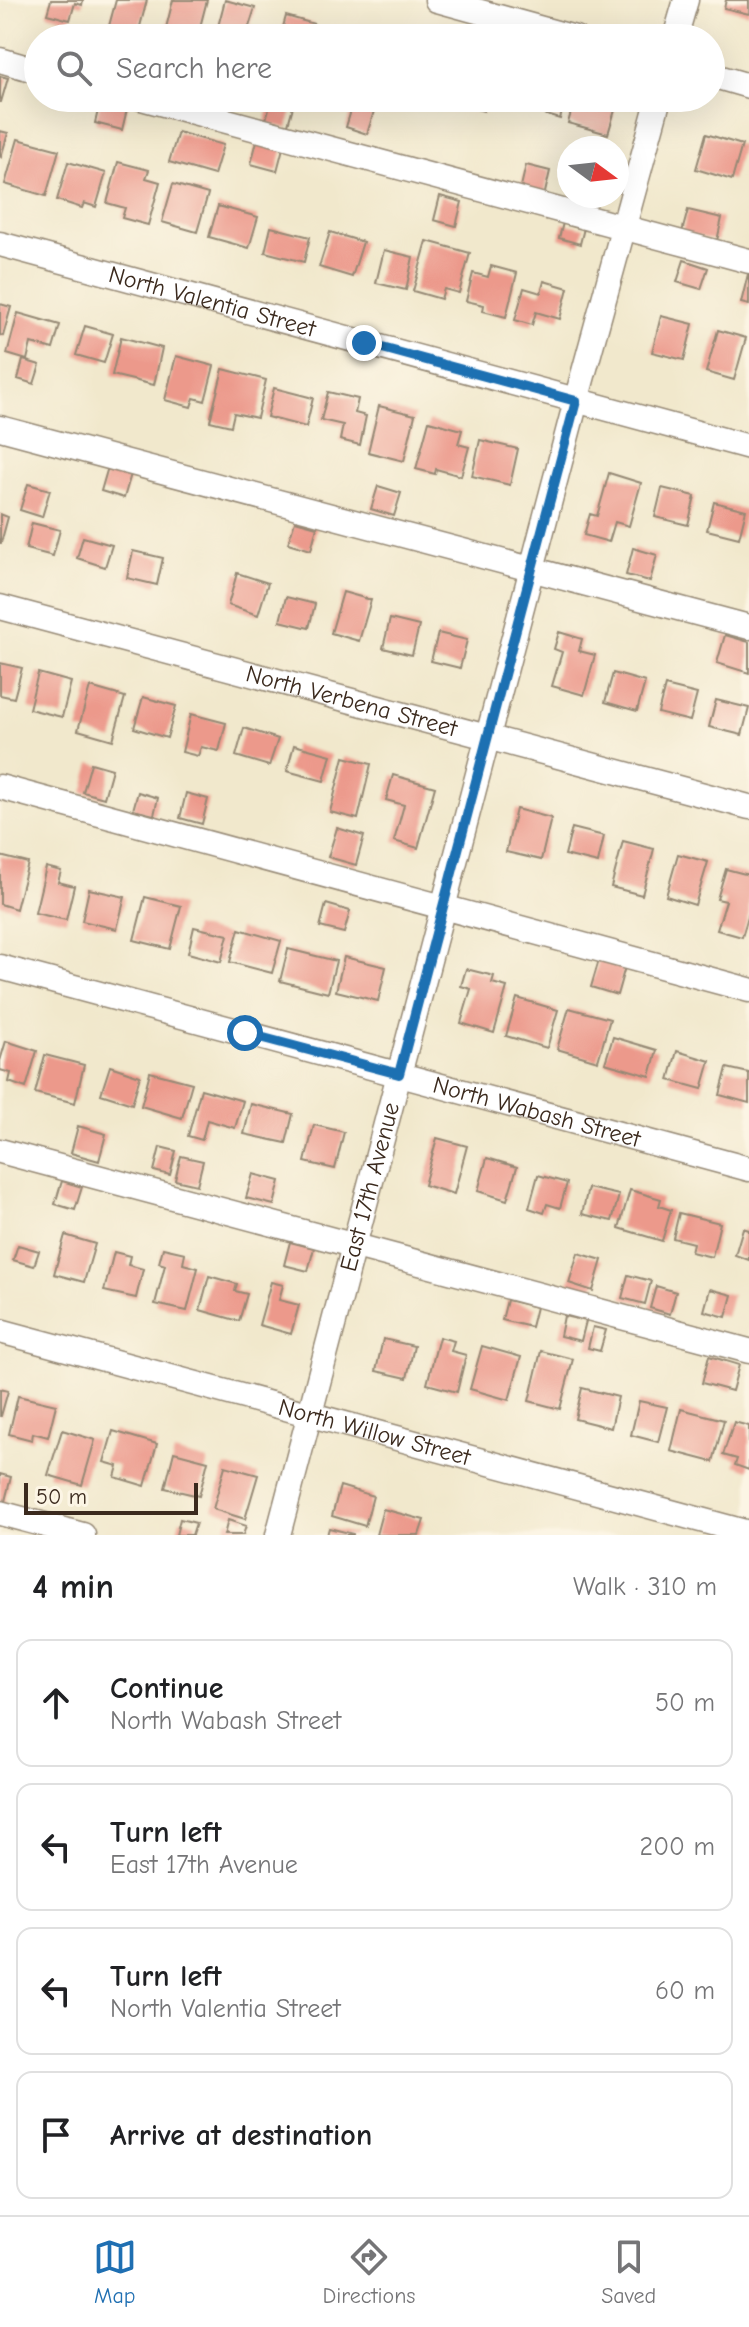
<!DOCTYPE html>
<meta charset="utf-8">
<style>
body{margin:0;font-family:"Comic Neue",sans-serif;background:#f2f2f2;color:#202124}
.compass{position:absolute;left:557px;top:136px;width:72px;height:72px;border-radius:50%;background:#fff;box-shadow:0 8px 32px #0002;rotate:105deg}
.scale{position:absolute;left:24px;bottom:20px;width:174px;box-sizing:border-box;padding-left:8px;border:4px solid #3b2a1e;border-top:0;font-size:22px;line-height:28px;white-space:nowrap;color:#3b2a1e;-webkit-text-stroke:6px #fcf5e5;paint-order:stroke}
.stop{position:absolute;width:24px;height:24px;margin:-18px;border:6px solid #1f6fb2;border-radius:50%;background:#fff}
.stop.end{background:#1f6fb2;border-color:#fff;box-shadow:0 2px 8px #0008}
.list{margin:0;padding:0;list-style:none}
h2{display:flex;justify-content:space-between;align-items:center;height:104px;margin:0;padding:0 32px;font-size:34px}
h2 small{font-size:26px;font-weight:400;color:#757577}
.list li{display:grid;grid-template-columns:52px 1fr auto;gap:24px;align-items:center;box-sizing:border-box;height:128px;margin:0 16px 16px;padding:0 16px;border:2px solid #e0e0e0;border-radius:16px}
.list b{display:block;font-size:30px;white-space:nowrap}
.list p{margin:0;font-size:26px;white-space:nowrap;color:#757577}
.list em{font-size:26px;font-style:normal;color:#757577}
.icon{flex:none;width:44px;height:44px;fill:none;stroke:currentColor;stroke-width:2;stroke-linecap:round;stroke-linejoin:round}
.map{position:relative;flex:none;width:749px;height:1535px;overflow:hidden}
.search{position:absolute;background:#fff;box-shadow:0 8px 32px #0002;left:24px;right:24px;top:24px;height:88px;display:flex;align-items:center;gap:20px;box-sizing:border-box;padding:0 28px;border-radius:44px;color:#757577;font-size:30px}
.sheet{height:680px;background:#fff}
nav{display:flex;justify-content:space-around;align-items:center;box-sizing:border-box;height:112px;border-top:2px solid #e0e0e0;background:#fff;font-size:22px;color:#757577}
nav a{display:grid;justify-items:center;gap:4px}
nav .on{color:#1f6fb2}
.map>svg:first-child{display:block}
.building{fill:#ec998b}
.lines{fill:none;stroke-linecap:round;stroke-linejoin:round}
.minor-casing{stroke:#968975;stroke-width:27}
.minor{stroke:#fff;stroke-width:24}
.route{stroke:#1f6fb2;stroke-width:10}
.labels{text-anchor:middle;stroke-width:7;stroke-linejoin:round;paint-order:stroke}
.street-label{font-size:24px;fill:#3b2a1e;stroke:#fcf5e5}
</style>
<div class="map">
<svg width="749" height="1535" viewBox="0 0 749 1535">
<rect width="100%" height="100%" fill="#fcf5e5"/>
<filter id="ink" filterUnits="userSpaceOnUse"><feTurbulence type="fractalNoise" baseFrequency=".0125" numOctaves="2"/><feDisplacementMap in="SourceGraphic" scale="16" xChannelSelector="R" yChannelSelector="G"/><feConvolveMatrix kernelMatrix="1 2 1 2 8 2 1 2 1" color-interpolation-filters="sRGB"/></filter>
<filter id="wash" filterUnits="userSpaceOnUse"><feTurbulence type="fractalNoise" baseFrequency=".006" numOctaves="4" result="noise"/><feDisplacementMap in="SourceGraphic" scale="32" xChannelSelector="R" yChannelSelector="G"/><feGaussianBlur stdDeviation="1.8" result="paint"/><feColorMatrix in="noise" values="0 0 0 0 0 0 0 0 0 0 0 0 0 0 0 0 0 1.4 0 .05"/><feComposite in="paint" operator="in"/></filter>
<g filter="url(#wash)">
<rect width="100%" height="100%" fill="#f1e8cc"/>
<g id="blocks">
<path class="building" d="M 51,0 L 83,0 L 82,5 L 75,3 L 70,20 L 47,14 Z
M 116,0 L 147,0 L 138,34 L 109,26 Z
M 173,0 L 207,0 L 199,31 L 190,29 L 188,38 L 165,32 Z
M 225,0 L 255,8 L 247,33 L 239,31 L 237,38 L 215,38 Z
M 726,0 L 749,0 L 749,14 L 724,8 Z
M 286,16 L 314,24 L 310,38 L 280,38 Z
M 0,76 L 8,78 L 1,102 L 0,102 Z
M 101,98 L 128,105 L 122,130 L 95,123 Z
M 272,98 L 294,103 L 287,128 L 265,123 Z
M 467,98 L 512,98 L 510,107 L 487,101 L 484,111 L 465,106 Z
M 520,98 L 566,98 L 560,119 L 517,106 Z
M 575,98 L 592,100 L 591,106 L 615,110 L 608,134 L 568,123 Z
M 353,104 L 374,111 L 367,134 L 346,127 Z
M 0,131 L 8,133 L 1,157 L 0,156 Z
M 178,132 L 223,145 L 214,175 L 169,162 Z
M 706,134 L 742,145 L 732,180 L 696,169 Z
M 18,139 L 59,150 L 46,196 L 5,184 Z
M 257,141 L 283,148 L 277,171 L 251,164 Z
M 68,162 L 106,173 L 96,207 L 84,203 L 82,208 L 57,200 Z
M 118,162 L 149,170 L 146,178 L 160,182 L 148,225 L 122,218 L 125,208 L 107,203 Z
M 526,165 L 550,171 L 544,197 L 520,191 Z
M 173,184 L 208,194 L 197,232 L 162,222 Z
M 440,196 L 462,202 L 456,226 L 434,220 Z
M 218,206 L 258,217 L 249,248 L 209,237 Z
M 688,210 L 722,218 L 717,241 L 682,232 Z
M 563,223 L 584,228 L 580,244 L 559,238 Z
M 271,227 L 310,237 L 304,262 L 265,252 Z
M 330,232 L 363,242 L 352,277 L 319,267 Z
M 427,241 L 470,253 L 459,293 L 444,289 L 441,299 L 413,291 Z
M 384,250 L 413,257 L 406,290 L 376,283 Z
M 684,260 L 708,268 L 701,289 L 677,282 Z
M 491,266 L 517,273 L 506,317 L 483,311 L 484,305 L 466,301 L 473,273 L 488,277 Z
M 748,274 L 749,274 L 749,305 L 741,303 Z
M 544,281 L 568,288 L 560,319 L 536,312 L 532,325 L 515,320 L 524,288 L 541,293 Z
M 0,304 L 11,307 L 3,336 L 0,335 Z
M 18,313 L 60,325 L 53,349 L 31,343 L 27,360 L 7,354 Z
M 661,316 L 693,324 L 684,360 L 652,352 Z
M 85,326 L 113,334 L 104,363 L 76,355 Z
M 718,330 L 746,338 L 734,380 L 706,372 Z
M 121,337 L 162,348 L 154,385 L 112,375 Z
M 176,356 L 214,366 L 205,401 L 194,398 L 191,407 L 165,400 Z
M 23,360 L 40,365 L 34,384 L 18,379 Z
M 223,369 L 266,380 L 257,418 L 234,413 L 231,426 L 210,421 Z
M 274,388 L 313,398 L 306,427 L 267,417 Z
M 328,392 L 358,399 L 355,413 L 366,416 L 360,445 L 340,440 L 343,425 L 321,420 Z
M 379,406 L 415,415 L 404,461 L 368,452 Z
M 429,421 L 462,430 L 458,444 L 469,447 L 461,476 L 436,469 L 435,474 L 416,469 Z
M 480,440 L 518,449 L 510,485 L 472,476 Z
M 108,467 L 131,474 L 124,498 L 101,491 Z
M 609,473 L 641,483 L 629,526 L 615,522 L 609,542 L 584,535 L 590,514 L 597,516 Z
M 28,484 L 50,490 L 42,517 L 20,510 Z
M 378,486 L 401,493 L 394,516 L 371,509 Z
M 662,488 L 695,496 L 688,525 L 655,517 Z
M 714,502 L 746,510 L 739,538 L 707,530 Z
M 0,514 L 8,517 L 1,543 L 0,543 Z
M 295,521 L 317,527 L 311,550 L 288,543 Z
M 32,523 L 60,530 L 53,556 L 26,549 Z
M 83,537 L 112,545 L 105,567 L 77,558 Z
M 633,548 L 657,555 L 650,581 L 626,575 Z
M 133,551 L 163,558 L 157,585 L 127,578 Z
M 237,573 L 268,583 L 258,615 L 228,605 Z
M 343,592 L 371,600 L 359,641 L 331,633 Z
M 286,597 L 315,604 L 309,628 L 280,621 Z
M 390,619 L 419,626 L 412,655 L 383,648 Z
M 559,632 L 582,639 L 579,651 L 595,655 L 584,695 L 552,686 L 562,652 L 554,649 Z
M 438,633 L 467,640 L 460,668 L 431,661 Z
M 725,635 L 749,642 L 749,673 L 717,663 Z
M 0,663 L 22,668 L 14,698 L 0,695 Z
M 38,673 L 71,682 L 62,717 L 29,709 Z
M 613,673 L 645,682 L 637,711 L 605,702 Z
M 665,686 L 697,694 L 690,721 L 658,713 Z
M 90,687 L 125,697 L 113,740 L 78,730 Z
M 143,697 L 176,706 L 167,738 L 134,728 Z
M 716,700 L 749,708 L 742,735 L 709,727 Z
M 191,714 L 226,723 L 219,751 L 201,747 L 198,756 L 182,752 Z
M 244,728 L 278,739 L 269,766 L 236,756 Z
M 294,745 L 331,755 L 324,781 L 287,771 Z
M 344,757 L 371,764 L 358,819 L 330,812 Z
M 91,763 L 112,769 L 104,798 L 83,792 Z
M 393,775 L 435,787 L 418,848 L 394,841 L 404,805 L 386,800 Z
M 138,792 L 158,798 L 154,815 L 133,810 Z
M 186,793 L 208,799 L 202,824 L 180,818 Z
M 516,809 L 551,818 L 541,860 L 506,852 Z
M 337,828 L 364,836 L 356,865 L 328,857 Z
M 572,828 L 604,836 L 598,863 L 565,855 Z
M 623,841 L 654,849 L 642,895 L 611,887 Z
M 678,854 L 708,862 L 695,905 L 666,896 Z
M 0,856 L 28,863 L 16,909 L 0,904 Z
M 46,867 L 61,871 L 58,882 L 74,886 L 66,920 L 35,913 Z
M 726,869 L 749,875 L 749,913 L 742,937 L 717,930 L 726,901 L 717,899 Z
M 89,889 L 125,897 L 117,929 L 82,921 Z
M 145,897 L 181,906 L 170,949 L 134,940 Z
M 326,904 L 350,911 L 344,933 L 320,927 Z
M 194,927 L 228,935 L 221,962 L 188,953 Z
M 239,929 L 281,941 L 272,973 L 230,962 Z
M 288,949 L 336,961 L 328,993 L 280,981 Z
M 344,957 L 386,967 L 378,1001 L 336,991 Z
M 599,960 L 625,967 L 617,995 L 591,987 Z
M 466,969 L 494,976 L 492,983 L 507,987 L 494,1033 L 461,1023 L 471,989 L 461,986 Z
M 517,998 L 558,1010 L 547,1048 L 506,1036 Z
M 569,1008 L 610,1019 L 598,1061 L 557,1049 Z
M 613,1037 L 657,1050 L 650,1076 L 605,1063 Z
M 6,1041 L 37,1051 L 26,1088 L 9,1082 L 11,1073 L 0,1070 L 0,1061 Z
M 677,1051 L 710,1061 L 702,1089 L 669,1080 Z
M 45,1055 L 84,1065 L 75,1103 L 35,1093 Z
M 110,1066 L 140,1076 L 132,1104 L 101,1094 Z
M 727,1068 L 749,1073 L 749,1103 L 720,1095 Z
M 150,1072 L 192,1083 L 182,1118 L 141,1106 Z
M 201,1089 L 243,1101 L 235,1128 L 207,1120 L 202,1140 L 188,1136 Z
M 251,1104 L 293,1114 L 286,1143 L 244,1134 Z
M 314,1125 L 344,1132 L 335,1169 L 305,1162 Z
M 78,1126 L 106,1134 L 99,1161 L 71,1153 Z
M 437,1138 L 467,1146 L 454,1194 L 424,1185 Z
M 160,1147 L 176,1151 L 170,1175 L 154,1171 Z
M 181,1156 L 203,1161 L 197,1185 L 175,1180 Z
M 487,1158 L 517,1167 L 507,1200 L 478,1191 Z
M 253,1174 L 280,1181 L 274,1205 L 246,1198 Z
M 538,1175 L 567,1183 L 560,1208 L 547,1204 L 544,1213 L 529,1208 Z
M 62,1181 L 82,1187 L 75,1210 L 55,1204 Z
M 588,1188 L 619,1195 L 612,1221 L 582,1214 Z
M 630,1190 L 661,1199 L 659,1206 L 671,1210 L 662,1241 L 619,1228 Z
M 679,1213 L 720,1223 L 712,1257 L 691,1252 L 693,1243 L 673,1238 Z
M 743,1228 L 749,1230 L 749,1260 L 735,1255 Z
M 65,1235 L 95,1244 L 84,1282 L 54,1274 Z
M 290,1242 L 314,1248 L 308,1271 L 284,1265 Z
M 18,1245 L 39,1251 L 34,1266 L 13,1260 Z
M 163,1248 L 185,1253 L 183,1264 L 198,1268 L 187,1311 L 155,1304 L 165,1265 L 159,1263 Z
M 114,1252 L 130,1256 L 128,1265 L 143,1269 L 136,1298 L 104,1291 Z
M 578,1253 L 602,1260 L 593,1291 L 569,1283 Z
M 628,1275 L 651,1281 L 645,1304 L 622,1298 Z
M 209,1276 L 237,1284 L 235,1291 L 247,1294 L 239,1321 L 200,1310 Z
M 271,1282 L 283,1285 L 279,1300 L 299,1305 L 291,1334 L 259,1325 Z
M 656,1286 L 676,1292 L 670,1314 L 650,1308 Z
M 710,1289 L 732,1295 L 726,1317 L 704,1311 Z
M 507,1300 L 536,1307 L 531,1327 L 502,1320 Z
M 564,1316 L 586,1321 L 581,1341 L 560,1336 Z
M 593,1327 L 606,1330 L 600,1351 L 588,1348 Z
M 439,1337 L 454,1341 L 451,1351 L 466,1355 L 457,1392 L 427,1384 Z
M 383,1339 L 414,1346 L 407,1378 L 376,1371 Z
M 482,1346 L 521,1357 L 509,1400 L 470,1389 Z
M 541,1351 L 573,1359 L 560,1409 L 529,1401 Z
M 709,1356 L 739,1365 L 732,1391 L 702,1383 Z
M 582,1388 L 618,1397 L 611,1428 L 575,1419 Z
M 0,1389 L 8,1391 L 1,1416 L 0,1416 Z
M 18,1396 L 56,1405 L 48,1437 L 33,1433 L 32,1440 L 9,1434 Z
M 639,1401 L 667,1407 L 658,1442 L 631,1435 Z
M 681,1409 L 724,1420 L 713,1462 L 671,1451 Z
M 734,1422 L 749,1426 L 749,1470 L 735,1465 L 737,1459 L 723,1455 Z
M 62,1430 L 95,1440 L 82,1485 L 48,1475 Z
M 113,1431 L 157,1444 L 145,1486 L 115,1477 L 118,1466 L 104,1462 Z
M 174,1452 L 208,1461 L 199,1496 L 165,1488 Z
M 225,1466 L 258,1475 L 245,1519 L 213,1509 Z
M 0,1474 L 11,1477 L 4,1505 L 0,1504 Z
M 340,1486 L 373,1496 L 365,1526 L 332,1516 Z
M 383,1509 L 424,1520 L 419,1535 L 376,1535 Z
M 180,1519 L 196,1523 L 192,1535 L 176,1535 Z
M 228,1520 L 246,1526 L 243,1535 L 224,1535 Z
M 329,1528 L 353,1534 L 353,1535 L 327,1535 Z"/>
</g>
</g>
<g filter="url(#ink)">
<use href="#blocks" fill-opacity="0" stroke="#968975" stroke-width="2"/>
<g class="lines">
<g class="minor-casing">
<g id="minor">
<path d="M 437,0 L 575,38"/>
<path d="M 675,38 L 686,0"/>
<path d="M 0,60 L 38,71"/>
<path d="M 711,75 L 749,86"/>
<path d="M 141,98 L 749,261"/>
<path id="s1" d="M 0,244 L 749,447"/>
<path d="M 0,428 L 749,627"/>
<path id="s2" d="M 0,607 L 749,807"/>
<path d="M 0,787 L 749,990"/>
<path id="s3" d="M 0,967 L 749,1169"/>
<path d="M 0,1151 L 749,1351"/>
<path id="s4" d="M 0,1331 L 749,1533"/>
<path d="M 0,1513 L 83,1535"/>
<path id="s5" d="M 278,1535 L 576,401 L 659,98"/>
</g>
</g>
<use href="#minor" class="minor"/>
</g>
</g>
<g class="lines" filter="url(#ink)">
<path class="route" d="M 245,1033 L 399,1074 L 576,401 L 364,343"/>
</g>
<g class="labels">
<g class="street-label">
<text dy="8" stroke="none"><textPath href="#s1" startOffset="220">North Valentia Street</textPath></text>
<text dy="8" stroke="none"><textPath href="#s2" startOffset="364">North Verbena Street</textPath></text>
<text dy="8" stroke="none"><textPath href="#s3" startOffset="556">North Wabash Street</textPath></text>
<text dy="8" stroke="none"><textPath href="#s5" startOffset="360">East 17th Avenue</textPath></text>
<text dy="8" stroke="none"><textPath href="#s4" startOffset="388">North Willow Street</textPath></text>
</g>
</g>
</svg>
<svg class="compass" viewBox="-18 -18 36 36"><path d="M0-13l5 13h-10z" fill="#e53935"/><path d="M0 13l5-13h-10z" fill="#757577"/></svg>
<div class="scale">50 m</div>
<div class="stop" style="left:245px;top:1033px"></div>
<div class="stop end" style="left:364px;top:343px"></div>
<div class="search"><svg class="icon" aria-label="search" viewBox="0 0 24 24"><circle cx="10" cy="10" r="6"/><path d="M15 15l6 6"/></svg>Search here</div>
</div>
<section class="sheet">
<h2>4 min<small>Walk · 310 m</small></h2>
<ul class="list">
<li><svg class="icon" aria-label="ahead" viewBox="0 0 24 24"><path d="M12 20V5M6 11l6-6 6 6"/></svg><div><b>Continue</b><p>North Wabash Street</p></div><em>50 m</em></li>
<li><svg class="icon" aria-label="left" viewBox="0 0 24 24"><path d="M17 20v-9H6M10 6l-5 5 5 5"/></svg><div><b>Turn left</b><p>East 17th Avenue</p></div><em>200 m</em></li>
<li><svg class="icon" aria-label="left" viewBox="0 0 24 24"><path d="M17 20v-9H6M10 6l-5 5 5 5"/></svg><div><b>Turn left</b><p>North Valentia Street</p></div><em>60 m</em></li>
<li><svg class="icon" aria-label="arrive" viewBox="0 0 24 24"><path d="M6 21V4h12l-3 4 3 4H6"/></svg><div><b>Arrive at destination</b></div></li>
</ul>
</section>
<nav>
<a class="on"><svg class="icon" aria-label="map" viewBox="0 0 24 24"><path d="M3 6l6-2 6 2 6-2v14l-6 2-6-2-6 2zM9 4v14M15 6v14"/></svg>Map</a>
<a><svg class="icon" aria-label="directions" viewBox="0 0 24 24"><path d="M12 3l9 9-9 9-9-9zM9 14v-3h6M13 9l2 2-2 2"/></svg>Directions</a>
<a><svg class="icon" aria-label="saved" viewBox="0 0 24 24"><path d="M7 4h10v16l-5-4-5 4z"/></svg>Saved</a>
</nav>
